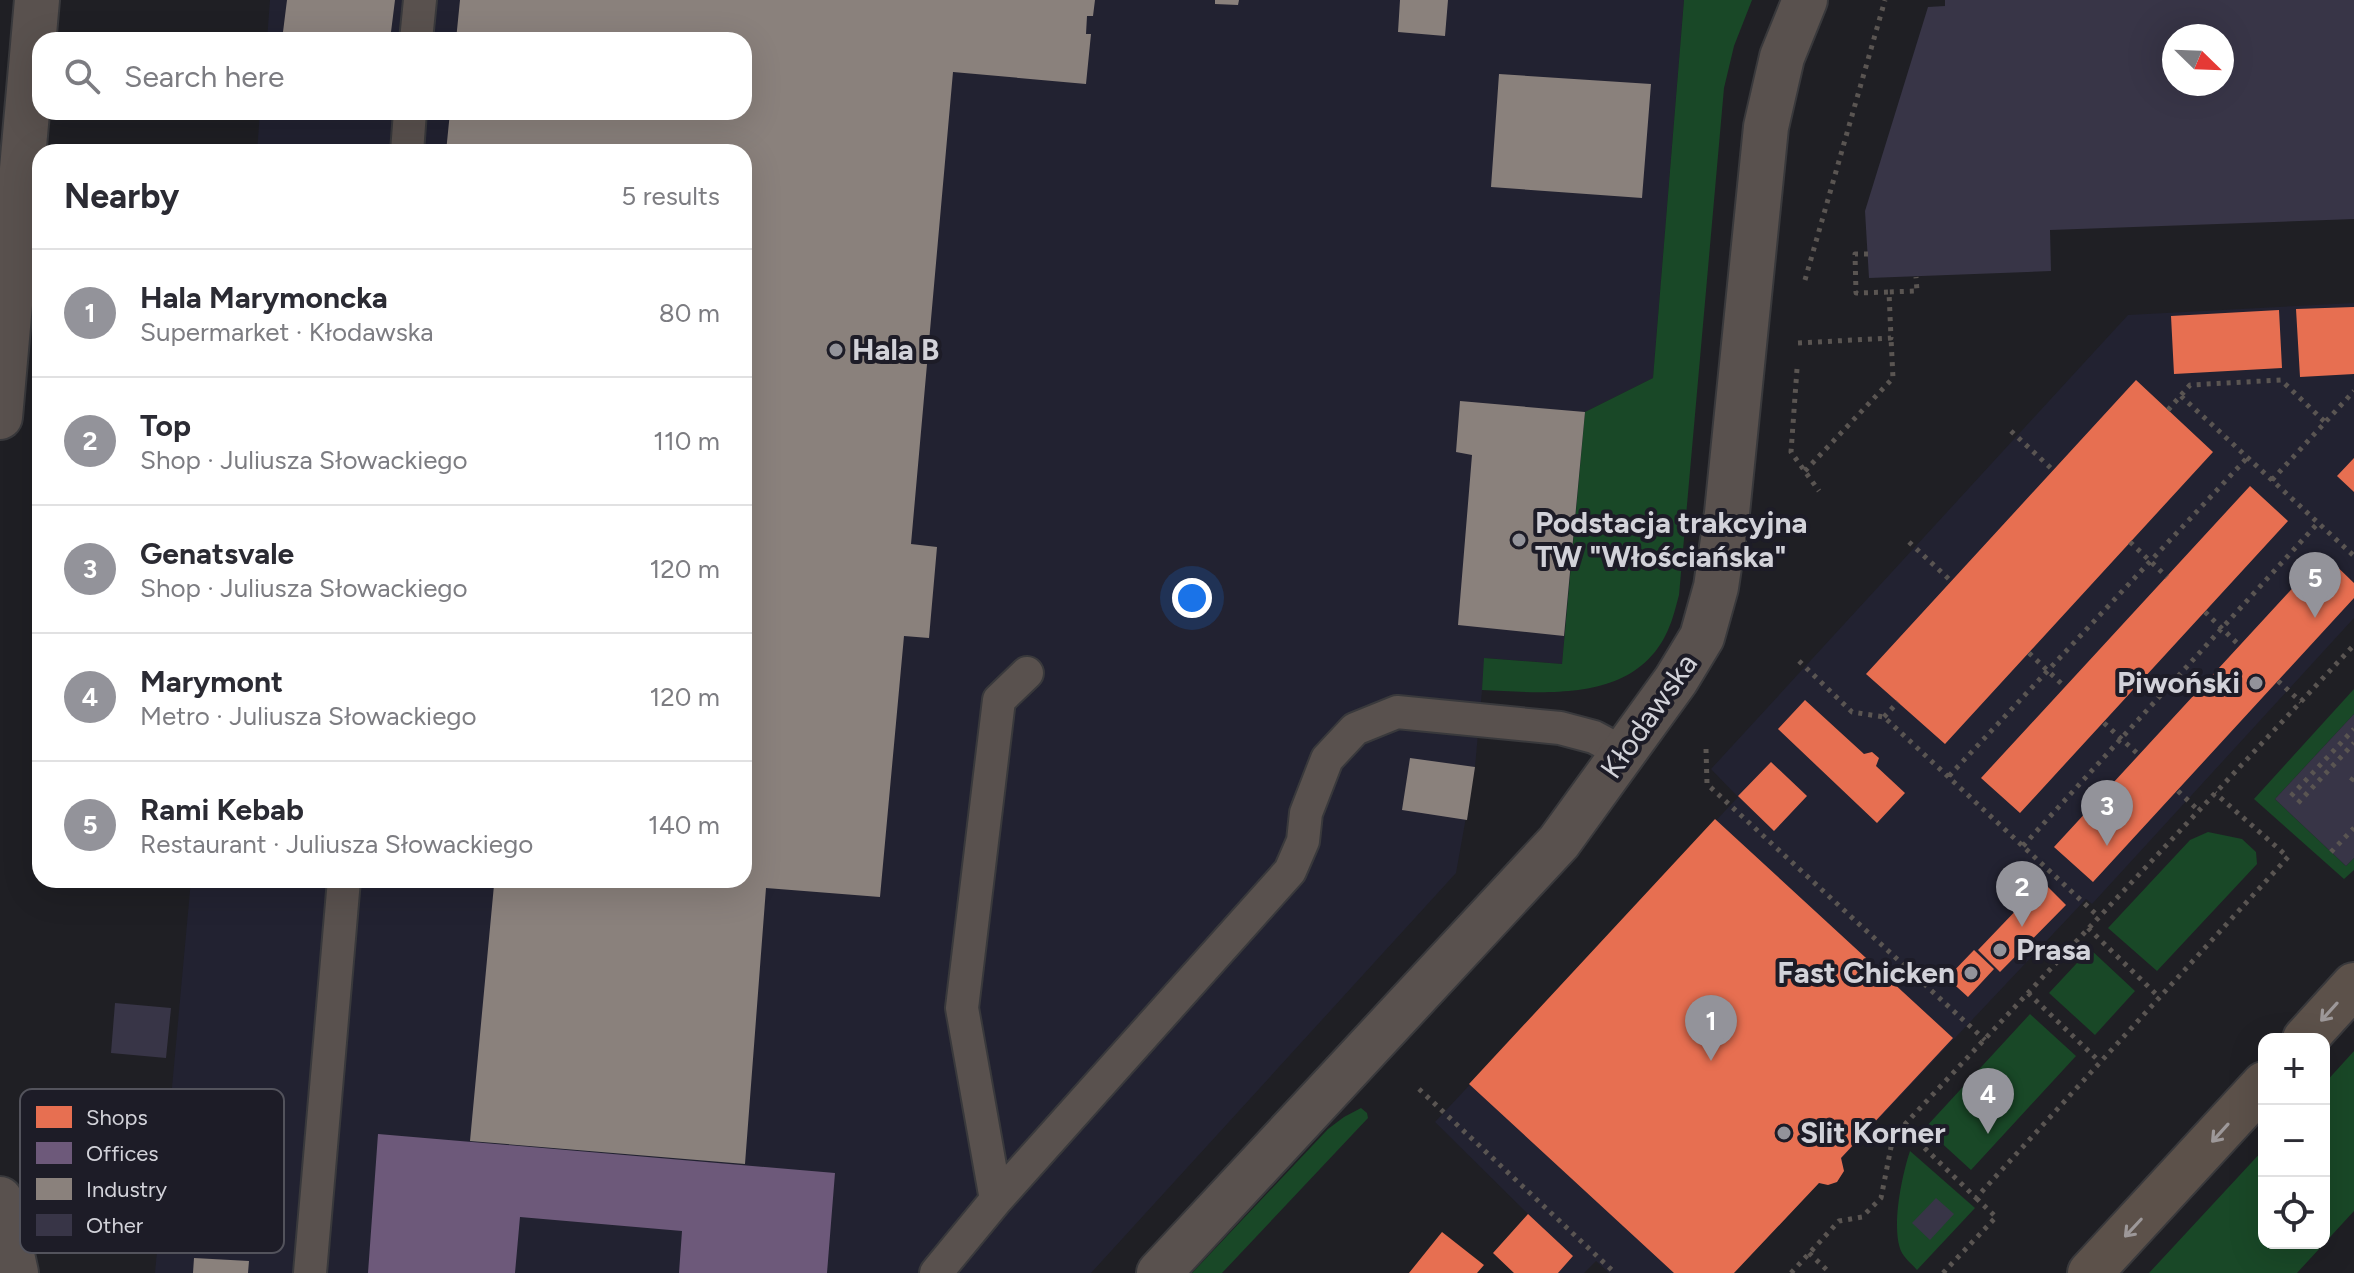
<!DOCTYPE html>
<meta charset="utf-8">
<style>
body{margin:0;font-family:Figtree,sans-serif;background:#f2f2f3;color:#2b2b33}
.controls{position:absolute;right:24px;bottom:24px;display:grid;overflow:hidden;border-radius:16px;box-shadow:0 8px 32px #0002}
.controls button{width:72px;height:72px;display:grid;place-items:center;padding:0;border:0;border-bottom:2px solid #e1e1e2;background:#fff;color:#2b2b33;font:40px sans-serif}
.compass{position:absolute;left:2162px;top:24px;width:72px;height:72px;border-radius:50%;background:#fff;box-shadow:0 8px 32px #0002;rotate:113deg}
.you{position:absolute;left:1192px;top:598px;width:28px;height:28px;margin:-20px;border:6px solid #fff;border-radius:50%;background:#1a73e8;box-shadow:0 0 0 12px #1a73e833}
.badge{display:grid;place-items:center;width:52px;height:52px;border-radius:50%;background:#93939a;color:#fff;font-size:26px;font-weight:700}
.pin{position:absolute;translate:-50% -66px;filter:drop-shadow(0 2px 4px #0008)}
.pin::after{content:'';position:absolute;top:42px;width:28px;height:24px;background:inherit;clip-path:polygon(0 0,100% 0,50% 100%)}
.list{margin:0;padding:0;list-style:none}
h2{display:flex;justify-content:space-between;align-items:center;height:104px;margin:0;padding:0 32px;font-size:34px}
h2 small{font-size:26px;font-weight:400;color:#7c7c81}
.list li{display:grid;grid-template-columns:52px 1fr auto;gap:24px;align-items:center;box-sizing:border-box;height:128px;padding:0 32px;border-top:2px solid #e1e1e2}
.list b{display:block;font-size:30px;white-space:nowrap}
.list p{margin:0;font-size:26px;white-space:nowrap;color:#7c7c81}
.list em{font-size:26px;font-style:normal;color:#7c7c81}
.icon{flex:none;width:44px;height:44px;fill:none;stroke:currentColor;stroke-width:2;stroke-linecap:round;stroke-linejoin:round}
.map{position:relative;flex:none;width:2354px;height:1273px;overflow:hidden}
.search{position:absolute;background:#fff;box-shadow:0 8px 32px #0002;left:32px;top:32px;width:720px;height:88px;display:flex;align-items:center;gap:20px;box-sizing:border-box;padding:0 28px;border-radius:24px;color:#7c7c81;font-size:30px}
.panel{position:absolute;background:#fff;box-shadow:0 8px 32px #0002;left:32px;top:144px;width:720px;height:744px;border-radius:24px}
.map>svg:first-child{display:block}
.built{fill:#222231}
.green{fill:#194827}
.shops{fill:#e76f51}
.offices{fill:#6d597a}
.industry{fill:#8a817c}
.building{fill:#383547;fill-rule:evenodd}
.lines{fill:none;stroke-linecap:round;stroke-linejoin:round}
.service-casing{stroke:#39393c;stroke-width:36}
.minor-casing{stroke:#39393c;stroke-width:48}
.secondary-casing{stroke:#39393c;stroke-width:48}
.path{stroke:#5a5552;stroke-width:5;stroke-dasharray:4 6;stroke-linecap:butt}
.service{stroke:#59514e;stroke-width:32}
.minor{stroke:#59514e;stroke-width:44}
.secondary{stroke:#5c514a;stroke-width:44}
.oneway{stroke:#9d9899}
.poi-dot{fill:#93939a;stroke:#1d1c27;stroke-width:3}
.labels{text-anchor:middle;stroke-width:8;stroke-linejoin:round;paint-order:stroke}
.poi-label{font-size:30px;font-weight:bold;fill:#d2d2d9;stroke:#1d1c27;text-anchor:start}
.street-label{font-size:30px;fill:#d2d2d9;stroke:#1d1c27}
.key{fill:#1d1c27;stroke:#53535c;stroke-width:2}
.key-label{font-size:22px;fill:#d2d2d9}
</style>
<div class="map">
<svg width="2354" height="1273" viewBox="0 0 2354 1273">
<rect width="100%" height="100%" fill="#1f1f24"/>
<path class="built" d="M 270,0 L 1684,0 L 1653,378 L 1585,412 L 1562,664 L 1485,658 L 1475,767 L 1456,873 L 1091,1273 L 155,1273 L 191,880 L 744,880 L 744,152 L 257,152 L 260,112 L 744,112 L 744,40 L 267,40 Z
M 2354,303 L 2354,618 L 2092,904 L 2086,899 L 1842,1158 L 1844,1171 L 1837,1182 L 1828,1185 L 1819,1183 L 1734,1273 L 1609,1273 L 1596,1261 L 1584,1273 L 1514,1273 L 1493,1253 L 1528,1214 L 1435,1122 L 1738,797 L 1711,769 L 2128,315 Z"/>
<path class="green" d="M 1684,0 L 1752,0 L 1734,46 L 1724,88 L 1679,595 C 1676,606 1673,619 1668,630 C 1636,703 1547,693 1482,690 L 1484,658 L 1562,664 L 1585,412 L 1653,378 Z
M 2354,689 L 2354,714 L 2275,799 L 2346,866 L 2354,858 L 2354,870 L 2344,879 L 2254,799 Z
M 2208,832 L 2242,839 L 2256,852 L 2257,864 L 2157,971 L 2108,928 L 2190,840 Z
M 2090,949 L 2135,991 L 2095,1035 L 2049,993 Z
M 2030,1014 L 2076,1056 L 1971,1170 L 1925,1128 Z
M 2354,1051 L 2354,1211 L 2297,1273 L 2149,1273 L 2264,1149 L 2264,1243 L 2324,1243 L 2324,1084 Z
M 1361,1108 L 1367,1113 L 1368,1118 L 1222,1273 L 1192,1273 L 1328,1129 L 1344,1117 Z
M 1910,1151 L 1975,1208 L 1917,1270 C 1912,1264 1904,1258 1901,1251 C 1891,1227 1902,1175 1910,1151 Z"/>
<path class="shops" d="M 2354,307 L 2354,374 L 2300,377 L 2296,309 Z
M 2279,310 L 2282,368 L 2174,374 L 2171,316 Z
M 2136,380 L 2213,452 L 1945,744 L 1866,674 Z
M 2354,458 L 2354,492 L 2337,476 Z
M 2250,486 L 2288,521 L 2020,813 L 1981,778 Z
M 2324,554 L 2354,583 L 2354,598 L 2093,882 L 2054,847 Z
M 1805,700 L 1864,754 L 1872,752 L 1879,758 L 1876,766 L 1905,793 L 1877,823 L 1778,729 Z
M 1771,762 L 1807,796 L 1774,831 L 1738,796 Z
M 1715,819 L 1953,1038 L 1841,1158 L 1844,1171 L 1837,1182 L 1828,1185 L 1819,1183 L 1734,1273 L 1674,1273 L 1469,1084 Z
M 2043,882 L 2066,905 L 2000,972 L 1978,950 Z
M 1974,950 L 1994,969 L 1968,997 L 1947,978 Z
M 1528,1214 L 1573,1256 L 1558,1273 L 1514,1273 L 1493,1253 Z
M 1442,1232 L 1484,1265 L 1477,1273 L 1409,1273 Z"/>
<path class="offices" d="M 378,1134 L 835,1173 L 827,1273 L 679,1273 L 682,1231 L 520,1217 L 515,1273 L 368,1273 Z"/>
<path class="industry" d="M 287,0 L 395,0 L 390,40 L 282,40 Z
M 460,0 L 1095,0 L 1093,16 L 1087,16 L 1086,34 L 1091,34 L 1086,84 L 953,72 L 911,544 L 937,547 L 929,638 L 904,636 L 880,897 L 766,888 L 745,1164 L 470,1141 L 494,885 L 464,882 L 464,880 L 744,880 L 744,152 L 446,152 L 450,112 L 744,112 L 744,40 L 456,40 Z
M 1215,0 L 1239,0 L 1238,5 L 1215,4 Z
M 1400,0 L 1448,0 L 1445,36 L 1398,32 Z
M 1499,74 L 1651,84 L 1642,198 L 1491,187 Z
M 1460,401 L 1585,412 L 1564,636 L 1458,625 L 1472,455 L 1456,452 Z
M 1410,758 L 1475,767 L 1467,820 L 1402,810 Z
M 194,1258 L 249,1261 L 248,1273 L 193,1273 Z"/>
<path class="building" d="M 1945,0 L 2354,0 L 2354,219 L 2050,230 L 2051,271 L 1869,278 L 1865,211 L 1928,7 L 1945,6 ZM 2174,36 L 2222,36 L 2222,84 L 2174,84 Z
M 2354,714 L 2354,858 L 2346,866 L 2275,799 Z
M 115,1003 L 171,1008 L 166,1058 L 111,1053 Z
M 1936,1198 L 1954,1214 L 1930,1240 L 1912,1223 Z"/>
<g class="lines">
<g class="service-casing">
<path id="service" d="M 416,40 L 420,0
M 407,152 L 410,112
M 996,1200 L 962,1008 L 999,700 L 1027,673
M 310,1273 L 344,880
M 936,1273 L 996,1200 L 1290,871 L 1303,841 L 1306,813 L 1327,759 L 1355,729 L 1397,712 L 1560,728 L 1594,737 L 1624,753"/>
</g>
<g class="minor-casing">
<path id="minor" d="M 0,417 L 37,0
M 0,1199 L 16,1273
M 1159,1273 L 1559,842 L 1676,680 L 1702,637 L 1716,587 L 1727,513 L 1766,127 L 1782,57 L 1805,0"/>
</g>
<g class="secondary-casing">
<path id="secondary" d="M 2305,1039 L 2354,985
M 2090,1273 L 2264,1084"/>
</g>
<path class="path" d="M 1868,254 L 1855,254 L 1856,293 L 1889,292
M 1805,280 L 1885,0
M 1798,343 L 1891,338 L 1889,292 L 1917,291 L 1916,277
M 1797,369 L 1791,452 L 1819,491
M 2181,396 L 2354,556
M 2168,410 L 2190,385 L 2281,380 L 2325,422
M 2011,431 L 2054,471
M 1805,471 L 1893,378 L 1891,338
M 2272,480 L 2354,391
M 1909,542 L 1951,581
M 2130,542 L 2167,577
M 2205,612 L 2240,646
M 2029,653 L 2065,687
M 1799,661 L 1852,712 L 1884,717 L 2099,917
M 2278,681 L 2301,702
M 1884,717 L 1898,702
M 2104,723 L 2139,755
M 1706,749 L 1707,784 L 1985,1040
M 1949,776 L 2247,458
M 2351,781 L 2354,777
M 2178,791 L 2199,811
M 2291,796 L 2354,729
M 2298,803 L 2354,743
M 2023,846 L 2318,523
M 2331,852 L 2354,828
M 2088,928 L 2159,997
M 2028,993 L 2100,1062
M 1419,1089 L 1615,1273
M 1903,1127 L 1976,1198 L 2288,857 L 2215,793
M 1809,1253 L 1830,1273
M 1791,1273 L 1839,1221 L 1862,1217 L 1881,1198 L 1893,1137 L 2354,645
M 1943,1273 L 1996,1217 L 1976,1198"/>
<use href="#service" class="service"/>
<use href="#minor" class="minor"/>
<use href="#secondary" class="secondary"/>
</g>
<defs><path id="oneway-shaft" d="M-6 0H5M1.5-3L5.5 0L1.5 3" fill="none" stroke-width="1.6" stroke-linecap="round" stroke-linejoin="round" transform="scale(2)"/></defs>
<g class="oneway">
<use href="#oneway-shaft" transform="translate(2329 1012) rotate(132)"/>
<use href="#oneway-shaft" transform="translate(2220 1133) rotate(132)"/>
<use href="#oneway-shaft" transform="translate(2133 1228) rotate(133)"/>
</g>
<g class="poi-dot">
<circle cx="836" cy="350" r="8"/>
<circle cx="1519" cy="540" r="8"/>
<circle cx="2256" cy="683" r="8"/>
<circle cx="2000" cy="950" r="8"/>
<circle cx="1971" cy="973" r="8"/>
<circle cx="1784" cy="1133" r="8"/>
</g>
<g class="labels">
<g class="poi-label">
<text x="852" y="360">Hala B</text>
<text x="1535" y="533">Podstacja trakcyjna<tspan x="1535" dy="34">TW "Włościańska"</tspan></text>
<text x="2240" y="693" text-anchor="end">Piwoński</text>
<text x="2016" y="960">Prasa</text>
<text x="1955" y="983" text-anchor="end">Fast Chicken</text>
<text x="1800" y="1143">Slit Korner</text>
</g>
<g class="street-label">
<text transform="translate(1649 716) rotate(-55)" y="10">Kłodawska</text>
</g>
</g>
<rect x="20" y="1089" width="264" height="164" rx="12" class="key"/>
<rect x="36" y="1106" width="36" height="22" fill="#e76f51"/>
<rect x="36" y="1142" width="36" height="22" fill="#6d597a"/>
<rect x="36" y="1178" width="36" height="22" fill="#8a817c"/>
<rect x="36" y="1214" width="36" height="22" fill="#383547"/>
<g class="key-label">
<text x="86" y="1125">Shops</text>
<text x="86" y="1161">Offices</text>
<text x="86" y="1197">Industry</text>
<text x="86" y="1233">Other</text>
</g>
</svg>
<div class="controls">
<button>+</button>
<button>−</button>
<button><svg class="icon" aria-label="locate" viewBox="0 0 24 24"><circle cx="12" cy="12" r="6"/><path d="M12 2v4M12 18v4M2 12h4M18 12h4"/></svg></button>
</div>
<svg class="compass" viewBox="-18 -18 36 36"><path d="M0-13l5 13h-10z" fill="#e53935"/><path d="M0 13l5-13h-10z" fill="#7c7c81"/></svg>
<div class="you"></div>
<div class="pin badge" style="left:1711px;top:1061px">1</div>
<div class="pin badge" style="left:2022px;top:927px">2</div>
<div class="pin badge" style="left:2107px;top:846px">3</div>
<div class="pin badge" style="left:1988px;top:1134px">4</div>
<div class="pin badge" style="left:2315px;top:618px">5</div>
<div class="search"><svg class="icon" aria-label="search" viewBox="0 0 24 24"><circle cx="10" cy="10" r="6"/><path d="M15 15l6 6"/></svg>Search here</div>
<section class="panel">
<h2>Nearby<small>5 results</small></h2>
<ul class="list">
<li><span class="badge">1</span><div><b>Hala Marymoncka</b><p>Supermarket · Kłodawska</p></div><em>80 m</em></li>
<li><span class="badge">2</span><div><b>Top</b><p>Shop · Juliusza Słowackiego</p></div><em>110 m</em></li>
<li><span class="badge">3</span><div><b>Genatsvale</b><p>Shop · Juliusza Słowackiego</p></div><em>120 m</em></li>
<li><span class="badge">4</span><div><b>Marymont</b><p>Metro · Juliusza Słowackiego</p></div><em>120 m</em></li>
<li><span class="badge">5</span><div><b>Rami Kebab</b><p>Restaurant · Juliusza Słowackiego</p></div><em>140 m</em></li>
</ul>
</section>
</div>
